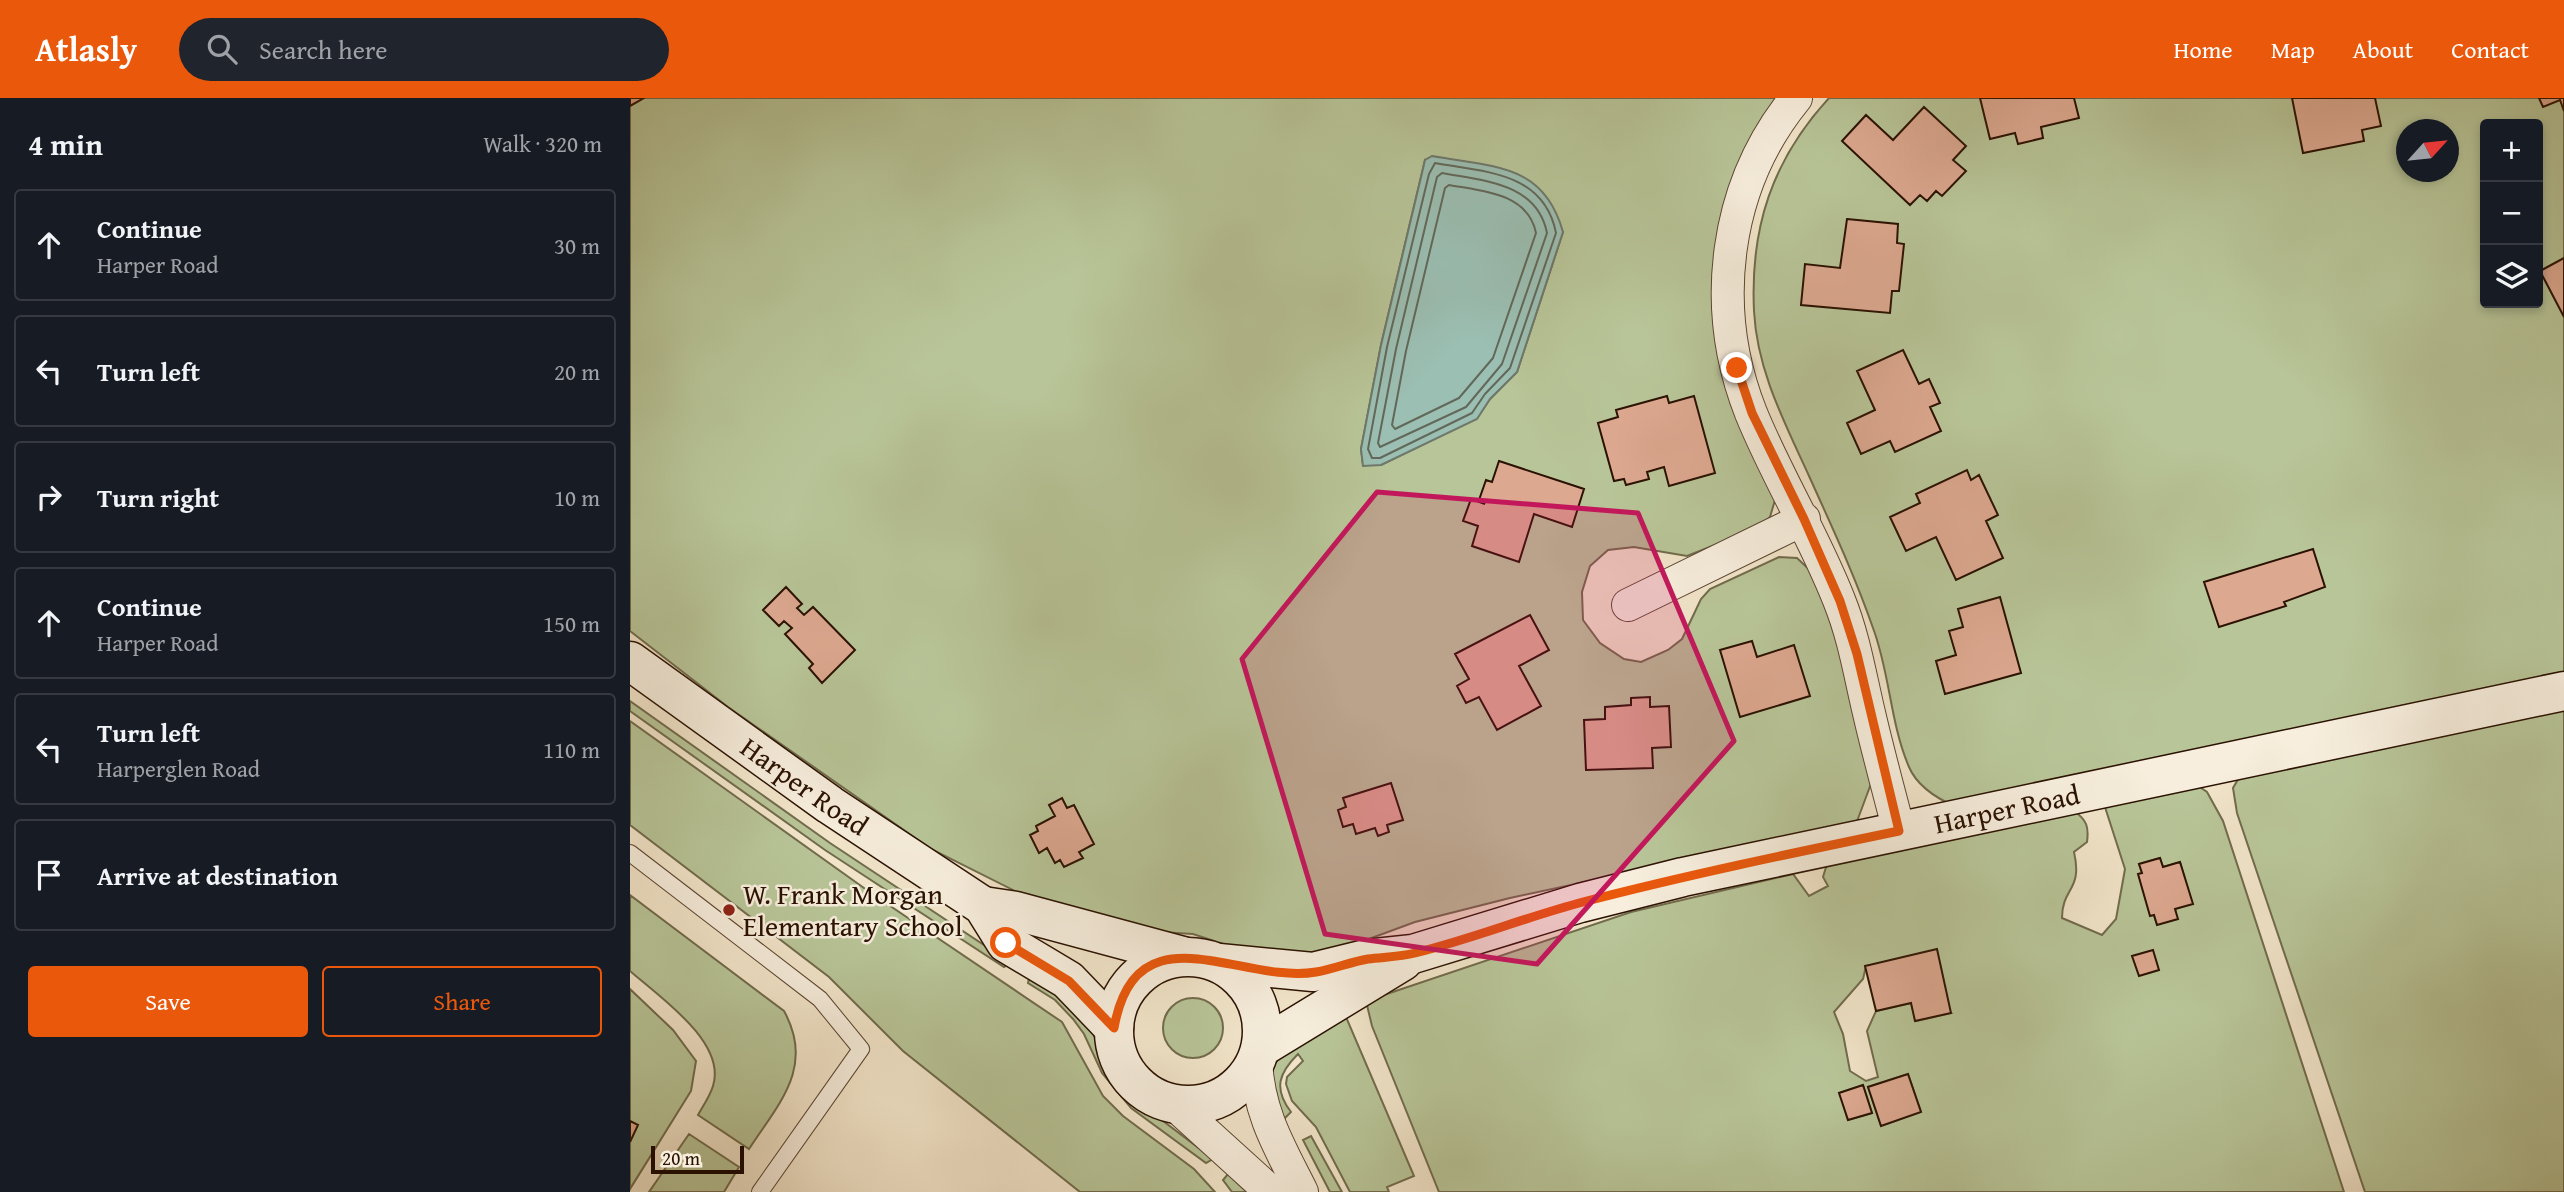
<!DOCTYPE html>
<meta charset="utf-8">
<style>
body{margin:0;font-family:"Gentium Book Plus",serif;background:#20242c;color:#f1f3f6}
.controls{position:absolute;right:21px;top:21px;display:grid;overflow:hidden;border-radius:7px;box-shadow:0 4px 10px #0003}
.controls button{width:63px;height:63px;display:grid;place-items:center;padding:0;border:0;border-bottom:2px solid #363941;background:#171b24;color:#f1f3f6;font:35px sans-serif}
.compass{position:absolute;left:1766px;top:21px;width:63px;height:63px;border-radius:50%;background:#171b24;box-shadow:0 4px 10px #0003;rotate:63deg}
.scale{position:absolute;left:21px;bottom:18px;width:93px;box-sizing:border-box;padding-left:7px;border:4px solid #2a1100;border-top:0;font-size:19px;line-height:24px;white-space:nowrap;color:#2a1100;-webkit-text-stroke:5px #f7eedd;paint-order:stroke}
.stop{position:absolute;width:21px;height:21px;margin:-16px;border:5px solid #ea580c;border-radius:50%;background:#fff}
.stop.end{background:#ea580c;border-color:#fff;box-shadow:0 2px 7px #0008}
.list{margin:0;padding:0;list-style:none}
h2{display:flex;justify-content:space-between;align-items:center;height:91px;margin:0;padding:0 28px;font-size:30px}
h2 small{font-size:23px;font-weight:400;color:#9ea1a6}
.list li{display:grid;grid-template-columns:46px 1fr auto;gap:21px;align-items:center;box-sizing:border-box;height:112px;margin:0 14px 14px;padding:0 14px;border:2px solid #363941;border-radius:7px}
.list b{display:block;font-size:26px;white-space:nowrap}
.list p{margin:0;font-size:23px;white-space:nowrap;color:#9ea1a6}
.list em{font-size:23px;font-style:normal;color:#9ea1a6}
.actions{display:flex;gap:14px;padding:21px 28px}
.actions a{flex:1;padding:16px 0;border:2px solid #ea580c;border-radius:7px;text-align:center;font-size:24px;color:#ea580c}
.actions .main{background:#ea580c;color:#fff}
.icon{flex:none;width:38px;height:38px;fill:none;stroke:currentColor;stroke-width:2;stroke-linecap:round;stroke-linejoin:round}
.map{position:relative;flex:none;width:1934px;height:1094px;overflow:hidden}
header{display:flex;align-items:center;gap:42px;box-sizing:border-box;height:98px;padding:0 35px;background:#ea580c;color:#fff}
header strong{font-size:33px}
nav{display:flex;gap:38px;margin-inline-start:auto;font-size:24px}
.search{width:490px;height:63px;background:#20242c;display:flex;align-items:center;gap:18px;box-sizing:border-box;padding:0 24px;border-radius:38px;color:#9ea1a6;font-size:26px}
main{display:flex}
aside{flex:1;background:#171b24}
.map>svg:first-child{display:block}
.green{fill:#b8c598;stroke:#716b4c;stroke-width:2;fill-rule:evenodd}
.water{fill:#9bbfb3;stroke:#6e796b;stroke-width:2}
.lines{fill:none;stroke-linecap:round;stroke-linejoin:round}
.shore{stroke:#62685a;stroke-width:2}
.building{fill:#dca890;stroke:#2a1100;stroke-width:2}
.lane-casing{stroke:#5c4632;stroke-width:18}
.street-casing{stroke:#5c4632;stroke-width:34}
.secondary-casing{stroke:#2a1100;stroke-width:41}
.lane{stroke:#f7eedd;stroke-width:16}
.street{stroke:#f7eedd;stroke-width:32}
.secondary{stroke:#f7eedd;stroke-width:38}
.route{stroke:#ea580c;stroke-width:9}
.marked{fill:#c2185b;fill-opacity:0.2;stroke:#c2185b;stroke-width:5;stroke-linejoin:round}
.poi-dot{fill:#8f2418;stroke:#f7eedd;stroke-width:2.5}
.labels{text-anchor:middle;stroke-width:5;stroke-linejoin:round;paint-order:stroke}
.street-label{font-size:28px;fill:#2a1100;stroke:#f7eedd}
.poi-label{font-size:28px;fill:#2a1100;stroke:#f7eedd;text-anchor:start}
</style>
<header>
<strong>Atlasly</strong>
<div class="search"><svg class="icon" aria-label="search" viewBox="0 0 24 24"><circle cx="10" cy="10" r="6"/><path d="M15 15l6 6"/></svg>Search here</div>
<nav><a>Home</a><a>Map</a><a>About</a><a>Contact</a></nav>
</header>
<main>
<aside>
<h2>4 min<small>Walk · 320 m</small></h2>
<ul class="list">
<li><svg class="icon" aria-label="ahead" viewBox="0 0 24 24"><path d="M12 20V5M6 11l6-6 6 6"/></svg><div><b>Continue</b><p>Harper Road</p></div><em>30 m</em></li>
<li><svg class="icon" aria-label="left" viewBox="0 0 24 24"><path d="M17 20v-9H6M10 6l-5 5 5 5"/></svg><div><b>Turn left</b></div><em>20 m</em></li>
<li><svg class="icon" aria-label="right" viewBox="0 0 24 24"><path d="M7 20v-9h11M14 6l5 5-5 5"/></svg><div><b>Turn right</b></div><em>10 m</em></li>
<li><svg class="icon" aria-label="ahead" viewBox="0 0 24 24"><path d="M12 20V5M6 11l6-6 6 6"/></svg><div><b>Continue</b><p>Harper Road</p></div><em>150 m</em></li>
<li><svg class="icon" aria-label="left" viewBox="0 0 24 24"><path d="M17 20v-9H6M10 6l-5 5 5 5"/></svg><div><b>Turn left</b><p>Harperglen Road</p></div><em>110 m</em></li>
<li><svg class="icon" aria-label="arrive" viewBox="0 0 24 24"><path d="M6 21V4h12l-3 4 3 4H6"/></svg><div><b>Arrive at destination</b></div></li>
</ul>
<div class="actions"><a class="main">Save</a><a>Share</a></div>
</aside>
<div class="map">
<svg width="1934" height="1094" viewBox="0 0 1934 1094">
<rect width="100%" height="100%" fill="#f2e5ca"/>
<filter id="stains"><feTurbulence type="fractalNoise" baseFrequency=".00286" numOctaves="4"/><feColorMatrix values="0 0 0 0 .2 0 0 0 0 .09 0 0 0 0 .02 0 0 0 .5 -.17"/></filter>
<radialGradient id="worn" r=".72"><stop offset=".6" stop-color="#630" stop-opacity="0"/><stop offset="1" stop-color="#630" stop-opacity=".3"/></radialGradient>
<path class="green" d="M 0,0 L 1147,0 L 1088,170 L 1145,402 L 1140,419 L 1128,430 L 1057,458 L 1004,449 L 978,452 L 960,468 L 952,494 L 953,522 L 970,545 L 994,561 L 1011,564 L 1038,552 L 1052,541 L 1071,501 L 1080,491 L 1149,459 L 1167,460 L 1184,476 L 1219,566 L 1242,683 L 1226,726 L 880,800 L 785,824 L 709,852 L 633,859 L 563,836 L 515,833 L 413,807 L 301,751 L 98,609 L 0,533 ZM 795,62 L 933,134 L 887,274 L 860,301 L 847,320 L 751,367 L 733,367 L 731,351 L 751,247 Z
M 1199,0 L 1934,0 L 1934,580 L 1326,709 C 1308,701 1287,688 1279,669 C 1260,625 1260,575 1243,530 C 1225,478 1202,429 1179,378 C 1155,325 1127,273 1124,213 C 1120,130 1142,62 1199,0 ZM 1855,26 L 1908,26 L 1908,205 L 1855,205 ZM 1776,32 L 1818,32 L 1818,74 L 1776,74 Z
M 0,603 L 200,745 L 381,865 L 374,869 L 195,752 L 0,613 Z
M 1934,608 L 1934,1094 L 1735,1094 L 1607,715 L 1603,690 L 1610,678 Z
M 0,623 L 241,795 L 432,924 L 473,998 L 493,1018 L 564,1071 L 585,1094 L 450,1094 L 273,953 L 199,879 L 0,727 Z
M 1567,687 L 1577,694 L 1593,723 L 1714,1094 L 809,1094 L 742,928 L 736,903 L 1001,814 L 1163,776 L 1179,798 L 1198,788 L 1193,779 L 1197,766 L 1444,713 C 1457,722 1459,729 1457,744 L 1444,754 C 1453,793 1432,789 1432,820 L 1472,837 L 1486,821 L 1495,771 L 1474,706 ZM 1530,760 L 1533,769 L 1550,764 L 1562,805 L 1545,811 L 1547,821 L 1527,826 L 1509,776 L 1512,775 L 1509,766 ZM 1236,868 L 1321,915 L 1286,923 L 1281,905 L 1246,913 L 1237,933 L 1248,979 L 1236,983 L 1220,973 L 1213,936 L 1204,914 L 1233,881 ZM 1278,976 L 1291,1014 L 1251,1028 L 1238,989 ZM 1233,987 L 1242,1015 L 1218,1022 L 1210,995 Z
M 0,797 L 154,913 C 185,969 149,1005 119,1051 L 68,1017 C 73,1008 80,998 83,988 C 97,944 28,898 0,873 Z
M 400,876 L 432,898 L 463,935 L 480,977 L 495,994 L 583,1061 L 576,1065 L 501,1010 L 472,975 L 454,936 L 443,921 L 425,902 L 398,885 Z
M 0,891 L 43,932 L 66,963 L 61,993 L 0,1091 Z
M533 930a30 30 0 1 1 60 0a30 30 0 1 1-60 0Z
M 713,912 L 784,1078 L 757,1089 L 759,1094 L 720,1094 L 686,1029 L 662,1003 L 656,986 L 657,979 L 673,963 L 668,956 C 649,975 643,990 661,1014 L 653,1022 L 648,1017 L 641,971 L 650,959 Z
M 59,1036 L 109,1069 L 94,1094 L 19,1094 Z
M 681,1038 L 712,1094 L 700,1094 L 673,1042 Z
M 598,1076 L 617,1094 L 602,1094 L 593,1082 Z"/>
<path class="water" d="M 802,58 C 863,69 914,65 933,134 L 887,274 L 860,301 L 847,321 L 751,367 L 733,368 L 731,351 L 751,247 L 792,75 L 795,62 Z"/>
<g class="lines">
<path class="shore" d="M 805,65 C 855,74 914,74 926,135 L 880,270 L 855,296 L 842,315 L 750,360 L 742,360 L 738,351 L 757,249 L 799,76 Z
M 812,75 C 854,83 907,85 917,135 L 872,266 L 836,309 L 750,349 L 748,345 L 766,251 L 807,79 Z
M 819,87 C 852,93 898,95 906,135 L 863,260 L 829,300 L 765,331 L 762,327 L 776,253 L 815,90 Z"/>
</g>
<path class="building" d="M 0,0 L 14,0 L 0,8 Z
M 1350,0 L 1444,0 L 1449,20 L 1411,29 L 1413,40 L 1388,46 L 1385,35 L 1360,41 Z
M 1662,0 L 1745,0 L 1751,28 L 1732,32 L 1734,43 L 1673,55 Z
M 1909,0 L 1934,0 L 1934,13 L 1930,2 L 1913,9 Z
M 1294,9 L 1336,48 L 1323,62 L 1336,73 L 1312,98 L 1306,93 L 1297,103 L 1290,97 L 1280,107 L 1212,43 L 1236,17 L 1263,42 Z
M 1217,121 L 1268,126 L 1267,145 L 1274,146 L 1269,193 L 1262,193 L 1260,215 L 1171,207 L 1175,166 L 1210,170 Z
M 1934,160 L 1934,219 L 1910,173 Z
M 1273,252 L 1289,286 L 1299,281 L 1310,305 L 1300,309 L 1311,333 L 1265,354 L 1260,343 L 1231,356 L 1217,325 L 1245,312 L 1227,273 Z
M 1037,298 L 1039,305 L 1064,298 L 1085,375 L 1039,388 L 1034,369 L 1017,374 L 1019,381 L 996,387 L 994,381 L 984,383 L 968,325 L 988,319 L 986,312 Z
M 869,363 L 954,391 L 942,429 L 904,416 L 889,464 L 842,448 L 848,428 L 833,423 L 841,401 L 855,406 L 849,402 L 856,382 L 862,384 Z
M 1337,372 L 1341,382 L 1349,377 L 1368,417 L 1356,423 L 1373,460 L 1326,482 L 1306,439 L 1276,453 L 1260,419 L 1290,405 L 1286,396 Z
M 1683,451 L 1695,489 L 1654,504 L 1656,508 L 1589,529 L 1574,484 Z
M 156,489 L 172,506 L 167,510 L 174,517 L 183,509 L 225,552 L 192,585 L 179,570 L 183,566 L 155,536 L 162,530 L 154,523 L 149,528 L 133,512 Z
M 1370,499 L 1391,575 L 1315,596 L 1306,563 L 1326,557 L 1319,533 L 1333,529 L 1328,511 Z
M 900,517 L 919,552 L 889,568 L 911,608 L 867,632 L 849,599 L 836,605 L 827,588 L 839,581 L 825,556 Z
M 1122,543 L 1127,559 L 1164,547 L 1180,598 L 1110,619 L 1090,552 Z
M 1020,599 L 1020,609 L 1039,608 L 1041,649 L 1022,650 L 1023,670 L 956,672 L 954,622 L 975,621 L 975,609 L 1001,607 L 1001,600 Z
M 761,685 L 773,722 L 757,727 L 759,734 L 748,738 L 745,730 L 726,736 L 723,726 L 713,729 L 708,712 L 716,709 L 713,700 Z
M 432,700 L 437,710 L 444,707 L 464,746 L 449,754 L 453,760 L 434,769 L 430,762 L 425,765 L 417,750 L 409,755 L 400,737 L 408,733 L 406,728 L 425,718 L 419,707 Z
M 1530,760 L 1533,769 L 1550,764 L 1563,806 L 1545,811 L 1548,821 L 1527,827 L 1524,817 L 1520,818 L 1508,776 L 1512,775 L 1509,766 Z
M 1307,851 L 1321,915 L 1285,923 L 1281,905 L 1246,913 L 1235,868 Z
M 1523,852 L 1529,872 L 1509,878 L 1502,858 Z
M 1278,976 L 1291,1014 L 1251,1028 L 1238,989 Z
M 1233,987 L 1242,1015 L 1218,1022 L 1209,995 Z
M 0,1023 L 8,1027 L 0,1044 Z"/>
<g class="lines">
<g class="lane-casing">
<path id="lane" d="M 0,755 L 190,901 L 231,951 L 130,1094"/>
</g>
<g class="street-casing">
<path id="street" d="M 1166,0 C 1094,88 1079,209 1121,315 C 1147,379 1184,438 1209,502 C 1224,539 1230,577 1239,615 C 1248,654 1259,694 1269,733
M 998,507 L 1174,421
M 626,964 C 629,1016 649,1048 672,1094
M 544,1006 L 641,1094"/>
</g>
<g class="secondary-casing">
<g id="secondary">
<path id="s1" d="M 0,563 L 200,707 L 353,808 L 376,845 L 438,882 L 484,930"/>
<path d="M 353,808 L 386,813 L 553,858"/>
<circle cx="558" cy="933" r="74"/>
<path id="s2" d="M 589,865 L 683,874 L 736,861 L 783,856 L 950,805 L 1053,779 L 1934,593"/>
<path d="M 632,949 L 773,863"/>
</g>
</g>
<use href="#lane" class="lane"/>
<use href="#street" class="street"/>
<use href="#secondary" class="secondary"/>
</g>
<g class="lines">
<path class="route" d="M 376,845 L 439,883 L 484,930 C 506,807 611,887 686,874 C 704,871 720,864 738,861 C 753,859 770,859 785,855 C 842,841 896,819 953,804 C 1057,777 1163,755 1269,733 L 1227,556 L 1210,503 L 1174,421 L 1122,315 L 1107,270"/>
</g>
<path class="marked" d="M 747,394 L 1008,415 L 1104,643 L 907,866 L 695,836 L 612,561 Z"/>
<circle class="poi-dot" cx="99" cy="812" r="7"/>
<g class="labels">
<g class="street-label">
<text dy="10" stroke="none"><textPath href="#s1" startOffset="215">Harper Road</textPath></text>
<text dy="10" stroke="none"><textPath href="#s2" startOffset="808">Harper Road</textPath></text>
</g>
<g class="poi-label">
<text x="113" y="806">W. Frank Morgan<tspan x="113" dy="32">Elementary School</tspan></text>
</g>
</g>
<rect width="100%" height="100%" filter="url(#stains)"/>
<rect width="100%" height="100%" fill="url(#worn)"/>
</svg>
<div class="controls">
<button>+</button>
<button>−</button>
<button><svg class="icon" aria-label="layers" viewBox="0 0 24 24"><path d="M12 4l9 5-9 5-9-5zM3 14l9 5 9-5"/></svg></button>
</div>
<svg class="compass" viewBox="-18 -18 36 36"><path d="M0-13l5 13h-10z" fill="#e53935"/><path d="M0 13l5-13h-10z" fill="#9ea1a6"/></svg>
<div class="scale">20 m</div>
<div class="stop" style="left:376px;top:845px"></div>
<div class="stop end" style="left:1107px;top:270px"></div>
</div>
</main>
